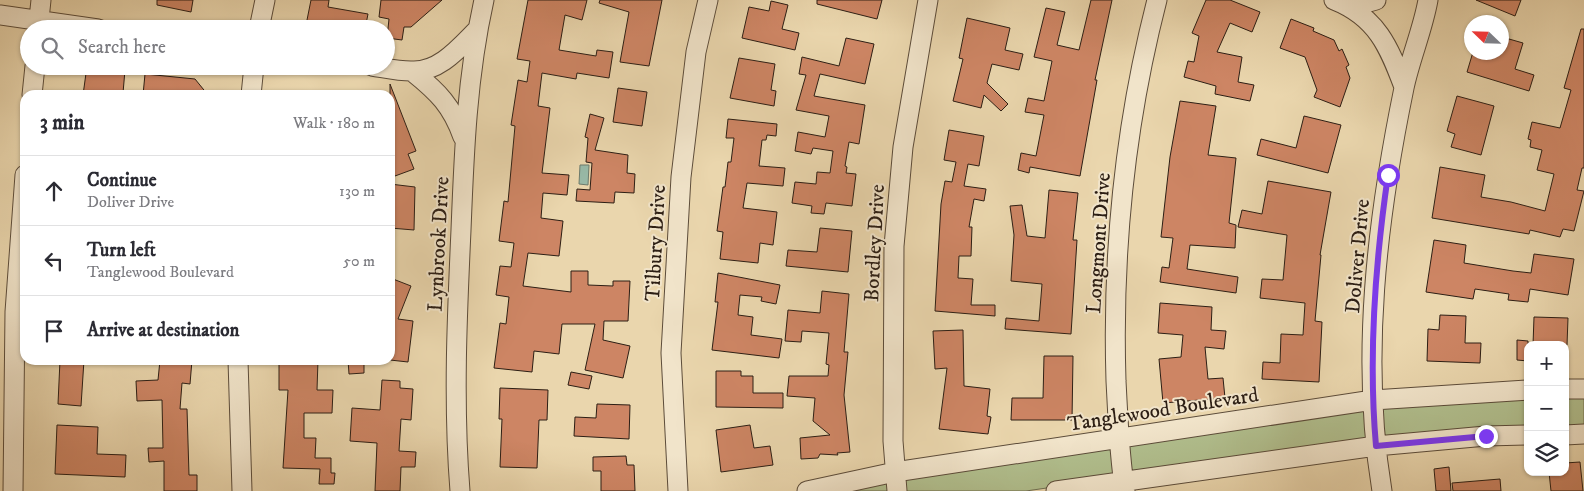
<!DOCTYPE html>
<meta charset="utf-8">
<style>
body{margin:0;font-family:"IM FELL DW Pica",serif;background:#f2f2f3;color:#2b2b33}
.controls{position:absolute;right:15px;bottom:15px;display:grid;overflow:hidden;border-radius:10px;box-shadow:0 1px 4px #0004}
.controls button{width:45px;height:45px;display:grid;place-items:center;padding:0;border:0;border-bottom:1px solid #e1e1e2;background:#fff;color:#2b2b33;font:25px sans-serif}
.compass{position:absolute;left:1464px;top:15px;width:45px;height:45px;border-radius:50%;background:#fff;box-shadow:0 1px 4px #0004;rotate:293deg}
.stop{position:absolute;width:15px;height:15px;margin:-11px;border:4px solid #7c3aed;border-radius:50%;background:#fff}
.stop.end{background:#7c3aed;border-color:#fff;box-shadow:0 1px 5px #0008}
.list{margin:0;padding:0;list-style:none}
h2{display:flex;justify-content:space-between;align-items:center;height:65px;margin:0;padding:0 20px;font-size:21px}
h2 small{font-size:16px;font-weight:400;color:#7c7c81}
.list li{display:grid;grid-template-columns:32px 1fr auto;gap:15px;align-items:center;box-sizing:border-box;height:70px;padding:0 20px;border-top:1px solid #e1e1e2}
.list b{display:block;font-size:19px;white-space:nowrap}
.list p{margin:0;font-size:16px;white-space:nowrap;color:#7c7c81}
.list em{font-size:16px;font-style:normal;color:#7c7c81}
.icon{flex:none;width:28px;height:28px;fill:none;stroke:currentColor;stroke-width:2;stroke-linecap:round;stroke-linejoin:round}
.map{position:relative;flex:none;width:1584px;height:491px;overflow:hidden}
.search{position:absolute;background:#fff;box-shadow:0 1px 4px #0004;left:20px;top:20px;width:375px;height:55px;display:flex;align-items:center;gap:12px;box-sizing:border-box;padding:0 18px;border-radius:28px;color:#7c7c81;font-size:19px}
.panel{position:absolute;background:#fff;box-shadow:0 1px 4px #0004;left:20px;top:90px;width:375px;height:275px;border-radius:15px}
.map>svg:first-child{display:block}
.green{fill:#b1bf8e;stroke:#6e6e51}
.water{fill:#98b9a7;stroke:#6d7b6c}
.building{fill:#cd8564;stroke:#2c1e14}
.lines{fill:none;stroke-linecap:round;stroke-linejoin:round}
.minor-casing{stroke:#5c4c3a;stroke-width:21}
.minor{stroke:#f1e4ca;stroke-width:19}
.route{stroke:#7c3aed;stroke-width:6}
.labels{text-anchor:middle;stroke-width:4;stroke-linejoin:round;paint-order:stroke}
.street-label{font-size:21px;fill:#2c1e14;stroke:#f1e4ca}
</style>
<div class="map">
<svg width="1584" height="491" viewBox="0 0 1584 491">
<rect width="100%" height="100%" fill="#ead6ad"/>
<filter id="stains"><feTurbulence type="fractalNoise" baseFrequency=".004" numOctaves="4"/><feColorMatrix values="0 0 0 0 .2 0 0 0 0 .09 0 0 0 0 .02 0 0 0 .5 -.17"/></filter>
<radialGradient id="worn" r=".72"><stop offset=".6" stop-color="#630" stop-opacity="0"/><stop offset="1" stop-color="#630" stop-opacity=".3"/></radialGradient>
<path class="green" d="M 1584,393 L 1584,431 L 1565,431 L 1565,394 Z
M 1528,395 L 1528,432 L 1314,449 L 1026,491 L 825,491 L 1369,405 Z"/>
<path class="water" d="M 580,165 L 589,165 L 588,185 L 579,184 Z"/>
<path class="building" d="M 157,0 L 193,0 L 191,12 L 157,5 Z
M 311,0 L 329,0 L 328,7 L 368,14 L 365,29 L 324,29 L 306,25 Z
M 381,0 L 442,0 L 411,27 L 404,27 L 402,40 L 387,38 L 389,19 L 379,17 Z
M 528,0 L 587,0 L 582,20 L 565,15 L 559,50 L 596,56 L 597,50 L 613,52 L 609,78 L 577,73 L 576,79 L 542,73 L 538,106 L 550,108 L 542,173 L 569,175 L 567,195 L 543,193 L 541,218 L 563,221 L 559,256 L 528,253 L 523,286 L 571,292 L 571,271 L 588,271 L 588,285 L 613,286 L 613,281 L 630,281 L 628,321 L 604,321 L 603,340 L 630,346 L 623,378 L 585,370 L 595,324 L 562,324 L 559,354 L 534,351 L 532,372 L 494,368 L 500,323 L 506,324 L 509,297 L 496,295 L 500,266 L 511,267 L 514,243 L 499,241 L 504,201 L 508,202 L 515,126 L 511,125 L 518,80 L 527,82 L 530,61 L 517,59 Z
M 600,0 L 662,0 L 649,66 L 620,62 L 629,12 L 599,3 Z
M 817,0 L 882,0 L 877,19 L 817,4 Z
M 1091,0 L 1112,0 L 1095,80 L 1097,80 L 1080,176 L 1030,167 L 1029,173 L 1018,170 L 1021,153 L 1036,156 L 1044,115 L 1025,112 L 1028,98 L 1044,101 L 1052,61 L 1034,57 L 1046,8 L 1065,12 L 1057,45 L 1079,50 Z
M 1206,0 L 1230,0 L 1260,12 L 1252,32 L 1230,23 L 1217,52 L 1242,57 L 1238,82 L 1254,85 L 1250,101 L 1215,94 L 1216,86 L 1184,77 L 1188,61 L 1194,62 L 1199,36 L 1192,33 Z
M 1476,0 L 1521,0 L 1515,16 Z
M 771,1 L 788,5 L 782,29 L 799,33 L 795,50 L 742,38 L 749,7 L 769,11 Z
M 967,18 L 1010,28 L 1005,50 L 1023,54 L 1019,70 L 992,64 L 987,83 L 1008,104 L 1001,111 L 984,95 L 981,108 L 953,101 L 963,59 L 959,58 Z
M 1291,19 L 1314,28 L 1313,31 L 1334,40 L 1339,51 L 1342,49 L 1349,65 L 1346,67 L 1350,78 L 1340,107 L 1314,97 L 1317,90 L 1305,57 L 1280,48 Z
M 1581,29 L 1584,29 L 1584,168 L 1582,168 L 1577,190 L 1584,191 L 1574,231 L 1563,229 L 1560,237 L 1530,230 L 1529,234 L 1432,218 L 1440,167 L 1485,175 L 1481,197 L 1511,202 L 1545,211 L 1554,174 L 1537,170 L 1542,150 L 1530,147 L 1531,140 L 1528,139 L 1532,122 L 1560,128 L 1571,90 L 1564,88 Z
M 1502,37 L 1523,43 L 1515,69 L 1534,75 L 1529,91 L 1467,72 L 1473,52 L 1502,52 Z
M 846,38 L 874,44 L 865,84 L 820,74 L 814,96 L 865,105 L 859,144 L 849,142 L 845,166 L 847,167 L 846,173 L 856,174 L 852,206 L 826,203 L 824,214 L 811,213 L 812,206 L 792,203 L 795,182 L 816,184 L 817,172 L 830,173 L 833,151 L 813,148 L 811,154 L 795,151 L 798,132 L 825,137 L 829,116 L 796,110 L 806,75 L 799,74 L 802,57 L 839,66 Z
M 739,58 L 775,64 L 771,90 L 776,91 L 774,106 L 730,98 Z
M 87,66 L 125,70 L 123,93 L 111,91 L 110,95 L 83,95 Z
M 145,74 L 195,79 L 208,95 L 143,95 Z
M 390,84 L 416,151 L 408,154 L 414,169 L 395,176 L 390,163 Z
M 618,88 L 647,92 L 642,126 L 613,122 Z
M 1457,96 L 1494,106 L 1481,155 L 1451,147 L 1455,134 L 1447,131 Z
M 1180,101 L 1216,106 L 1208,155 L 1236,158 L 1229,223 L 1236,225 L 1235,248 L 1190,245 L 1187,269 L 1238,277 L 1236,293 L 1160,282 L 1162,267 L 1169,268 L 1173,238 L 1161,237 L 1170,157 Z
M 590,114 L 604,118 L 595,150 L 628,155 L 627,173 L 635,174 L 634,193 L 615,192 L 614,203 L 576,201 L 577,189 L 590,190 L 592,163 L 586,162 L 588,138 L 585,137 Z
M 1304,116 L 1341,125 L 1328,173 L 1257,155 L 1261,139 L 1296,148 Z
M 728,119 L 777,124 L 776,136 L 767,135 L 766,140 L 762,140 L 759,166 L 785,168 L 783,186 L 747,183 L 743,208 L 777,212 L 773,245 L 760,243 L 758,263 L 720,259 L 723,232 L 717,231 L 723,187 L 725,187 L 728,162 L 731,162 L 734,138 L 726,138 Z
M 949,130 L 984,136 L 979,166 L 968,164 L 964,186 L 986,189 L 984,201 L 974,199 L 969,227 L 972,227 L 971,256 L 959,256 L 958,278 L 973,279 L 971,305 L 995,305 L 995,316 L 935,311 L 941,204 L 945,181 L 952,182 L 956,162 L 944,160 Z
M 1268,181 L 1331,192 L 1320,255 L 1321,255 L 1315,321 L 1322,322 L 1319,382 L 1262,379 L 1263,362 L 1280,363 L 1281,334 L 1303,335 L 1305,303 L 1260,298 L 1262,279 L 1283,280 L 1287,235 L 1238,227 L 1242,210 L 1262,214 Z
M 390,184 L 415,187 L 414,230 L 390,228 Z
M 1049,190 L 1078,193 L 1073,240 L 1077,240 L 1071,334 L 1005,329 L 1006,318 L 1039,321 L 1042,284 L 1011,281 L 1014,235 L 1010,206 L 1022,205 L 1027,236 L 1045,238 Z
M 820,228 L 852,231 L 848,272 L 786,266 L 788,250 L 817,252 Z
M 1434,240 L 1466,245 L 1464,263 L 1513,271 L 1531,273 L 1534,254 L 1574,259 L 1568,295 L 1530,289 L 1528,302 L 1508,300 L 1509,294 L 1475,289 L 1473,299 L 1426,292 Z
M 718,273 L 780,285 L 776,304 L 761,301 L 762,297 L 740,295 L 738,315 L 753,317 L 751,335 L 782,339 L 779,358 L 712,350 L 718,302 L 715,302 Z
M 393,279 L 411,286 L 398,319 L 413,321 L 408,362 L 390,360 L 390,287 Z
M 822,291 L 849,294 L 844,352 L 848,352 L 844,395 L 850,452 L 837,453 L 838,455 L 820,454 L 818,458 L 801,459 L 800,438 L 830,435 L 813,421 L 815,398 L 787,396 L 789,376 L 828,376 L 829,365 L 826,364 L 829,333 L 802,331 L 801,342 L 785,341 L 788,310 L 820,313 Z
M 1160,303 L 1212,307 L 1211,330 L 1226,331 L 1224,349 L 1205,347 L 1208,379 L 1223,378 L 1225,398 L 1163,403 L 1159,359 L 1181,357 L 1183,335 L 1158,333 Z
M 1440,315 L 1466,316 L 1465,343 L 1481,343 L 1480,363 L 1427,361 L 1428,329 L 1439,330 Z
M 1534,317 L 1568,318 L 1567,345 L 1533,345 Z
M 963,330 L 964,386 L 990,389 L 987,416 L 991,417 L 988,434 L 939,429 L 947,368 L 935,369 L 933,331 Z
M 1517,340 L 1528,341 L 1528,361 L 1517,360 Z
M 1044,356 L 1073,356 L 1072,420 L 1011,420 L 1012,398 L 1043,398 Z
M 60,360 L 84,360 L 81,406 L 58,404 Z
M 160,360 L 192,360 L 190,384 L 182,383 L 180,409 L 187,409 L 189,475 L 197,475 L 197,491 L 164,491 L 164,461 L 149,462 L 148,448 L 163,448 L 162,400 L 137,401 L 136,381 L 158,380 Z
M 279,360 L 318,360 L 317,390 L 333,390 L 332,413 L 304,413 L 304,438 L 316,438 L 315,458 L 331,458 L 331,473 L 335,473 L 334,484 L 319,484 L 320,469 L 283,468 L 288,390 L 279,390 Z
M 348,360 L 364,360 L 364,373 L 349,374 Z
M 716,371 L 741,371 L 741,376 L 753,376 L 753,393 L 783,393 L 783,408 L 716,407 Z
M 571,372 L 592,376 L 589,389 L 568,385 Z
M 382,380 L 400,381 L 400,388 L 413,389 L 411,420 L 401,419 L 399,451 L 416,452 L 415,467 L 401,467 L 400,491 L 375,491 L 377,443 L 350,441 L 352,408 L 380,410 Z
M 500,388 L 548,390 L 547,420 L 539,420 L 537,468 L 500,467 L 502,419 L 499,419 Z
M 597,404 L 630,405 L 629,439 L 574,436 L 575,417 L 596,418 Z
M 57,425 L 98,427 L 97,454 L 126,455 L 125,477 L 55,474 Z
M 750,425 L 754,448 L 770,446 L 773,465 L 721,472 L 716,430 Z
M 626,456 L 627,465 L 634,465 L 635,491 L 601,491 L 601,471 L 593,471 L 593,457 Z
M 1580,462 L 1583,491 L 1551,491 L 1549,472 L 1565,472 L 1565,463 Z
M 1449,467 L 1451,491 L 1436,491 L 1434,469 Z
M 1500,479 L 1501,491 L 1453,491 L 1452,483 Z"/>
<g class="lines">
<g class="minor-casing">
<path id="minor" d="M 1334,0 C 1377,17 1389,47 1404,87
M 1351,7 L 1376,0
M 0,15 L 98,29
M 38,29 L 41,0
M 259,29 L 265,0
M 372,66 C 385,68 398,71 411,71 C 439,73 460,47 478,29
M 413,72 C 438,92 452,106 463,137
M 32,95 L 35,66
M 251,95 L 254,66
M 238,360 L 242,491
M 1565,389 L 1584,389
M 1565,435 L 1584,434
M 13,491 L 15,312 L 25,175
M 460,491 C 453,404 457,317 461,230 C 464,152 467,76 484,0
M 678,491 L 671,353 L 681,177 L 696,52 L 708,0
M 807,491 L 895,472 L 1373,400 L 1528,390
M 897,491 L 893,441 L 894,246 L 903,147 L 928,0
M 1056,491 L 1376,446 L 1486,436 L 1528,435
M 1125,491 C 1119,455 1118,417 1116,381 C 1112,253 1125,124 1157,0
M 1382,491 C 1360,358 1377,219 1404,88 C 1410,59 1423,29 1428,0"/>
</g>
<use href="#minor" class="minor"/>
</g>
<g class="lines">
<path class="route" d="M 1388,175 C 1375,264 1368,355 1376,446 L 1486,436"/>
</g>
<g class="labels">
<g class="street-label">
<text transform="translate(655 243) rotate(-87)" y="7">Tilbury Drive</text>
<text transform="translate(874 243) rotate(-87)" y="7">Bordley Drive</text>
<text transform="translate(1098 243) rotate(-86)" y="7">Longmont Drive</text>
<text transform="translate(438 244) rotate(-87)" y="7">Lynbrook Drive</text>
<text transform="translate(1357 256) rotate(-85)" y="7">Doliver Drive</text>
<text transform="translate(1163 409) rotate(-9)" y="7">Tanglewood Boulevard</text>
</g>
</g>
<rect width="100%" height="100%" filter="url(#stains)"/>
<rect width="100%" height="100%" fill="url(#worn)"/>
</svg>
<div class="controls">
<button>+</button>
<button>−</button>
<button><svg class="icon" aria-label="layers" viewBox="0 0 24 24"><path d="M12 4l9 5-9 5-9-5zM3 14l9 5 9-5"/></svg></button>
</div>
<svg class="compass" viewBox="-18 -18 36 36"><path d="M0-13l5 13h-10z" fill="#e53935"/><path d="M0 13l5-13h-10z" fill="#7c7c81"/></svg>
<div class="stop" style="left:1388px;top:175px"></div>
<div class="stop end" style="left:1486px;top:436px"></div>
<div class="search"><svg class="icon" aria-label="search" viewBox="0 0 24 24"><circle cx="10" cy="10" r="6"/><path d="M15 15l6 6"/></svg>Search here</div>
<section class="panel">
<h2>3 min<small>Walk · 180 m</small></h2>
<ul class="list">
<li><svg class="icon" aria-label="ahead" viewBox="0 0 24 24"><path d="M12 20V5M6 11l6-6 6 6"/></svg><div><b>Continue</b><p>Doliver Drive</p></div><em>130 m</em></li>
<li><svg class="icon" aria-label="left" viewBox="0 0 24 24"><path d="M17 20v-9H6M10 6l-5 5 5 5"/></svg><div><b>Turn left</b><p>Tanglewood Boulevard</p></div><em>50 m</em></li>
<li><svg class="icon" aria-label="arrive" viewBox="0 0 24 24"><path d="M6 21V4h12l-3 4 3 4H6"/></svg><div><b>Arrive at destination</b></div></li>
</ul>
</section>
</div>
